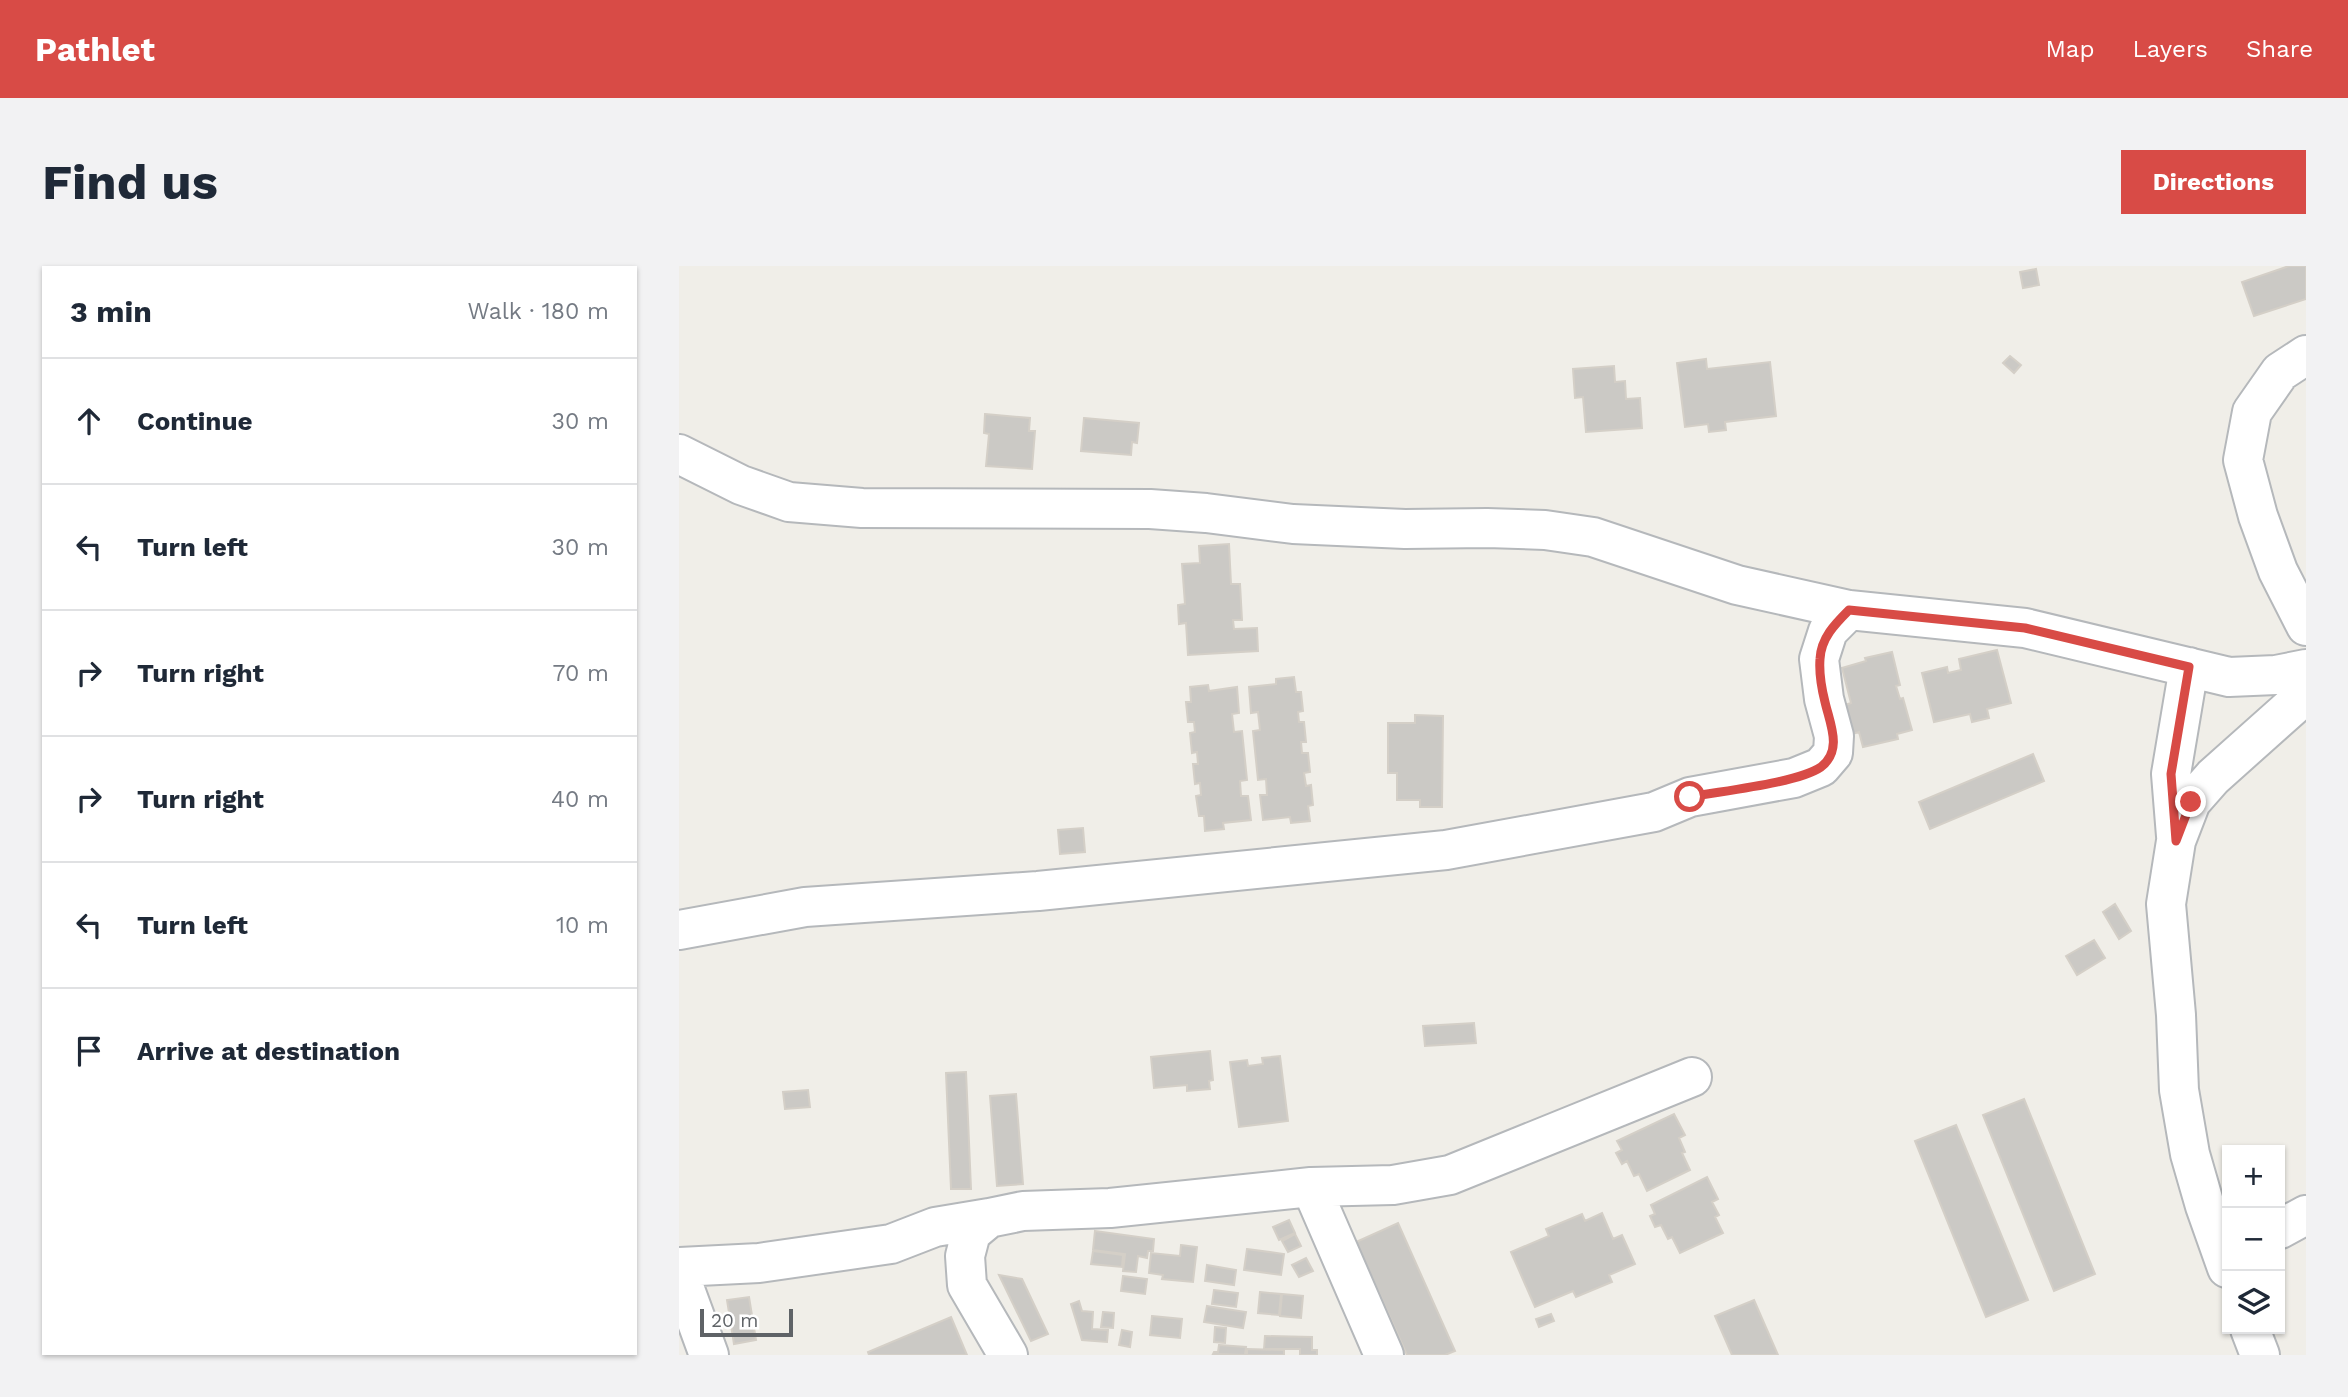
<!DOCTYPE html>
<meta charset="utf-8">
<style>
body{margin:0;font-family:"Work Sans",sans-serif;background:#f2f2f3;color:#1f2937}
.controls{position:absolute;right:21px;bottom:21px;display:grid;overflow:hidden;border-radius:0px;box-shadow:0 2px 5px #0004}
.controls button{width:63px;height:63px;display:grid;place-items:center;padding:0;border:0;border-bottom:2px solid #e0e1e3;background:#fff;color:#1f2937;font:35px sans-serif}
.scale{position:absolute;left:21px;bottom:18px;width:93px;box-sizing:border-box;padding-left:7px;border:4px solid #5f6367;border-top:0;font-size:19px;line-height:24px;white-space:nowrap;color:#5f6367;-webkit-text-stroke:5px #fff;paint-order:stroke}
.stop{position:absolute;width:21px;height:21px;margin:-16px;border:5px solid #d84b46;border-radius:50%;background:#fff}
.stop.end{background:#d84b46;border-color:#fff;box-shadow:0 2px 7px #0008}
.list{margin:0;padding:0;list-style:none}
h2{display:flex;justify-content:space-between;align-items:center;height:91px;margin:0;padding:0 28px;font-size:30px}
h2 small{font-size:23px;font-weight:400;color:#747a83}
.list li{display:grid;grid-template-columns:46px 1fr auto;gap:21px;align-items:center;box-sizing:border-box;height:126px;padding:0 28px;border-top:2px solid #e0e1e3}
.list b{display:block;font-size:26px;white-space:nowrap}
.list em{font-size:23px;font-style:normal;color:#747a83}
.icon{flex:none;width:38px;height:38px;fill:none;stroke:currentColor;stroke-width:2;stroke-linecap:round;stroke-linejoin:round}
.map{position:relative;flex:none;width:1627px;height:1089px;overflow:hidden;border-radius:0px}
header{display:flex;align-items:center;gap:42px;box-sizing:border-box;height:98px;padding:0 35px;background:#d84b46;color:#fff}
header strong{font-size:33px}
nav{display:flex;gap:38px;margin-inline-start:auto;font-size:24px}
.intro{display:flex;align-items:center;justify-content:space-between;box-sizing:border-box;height:168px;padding:0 42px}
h1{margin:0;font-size:49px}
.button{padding:18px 32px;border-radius:0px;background:#d84b46;color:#fff;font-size:24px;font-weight:700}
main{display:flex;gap:42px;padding:0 42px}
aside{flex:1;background:#fff;border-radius:0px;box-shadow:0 2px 5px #0004}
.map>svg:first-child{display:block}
.building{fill:#cbc9c5;stroke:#d4cfc7;stroke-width:2}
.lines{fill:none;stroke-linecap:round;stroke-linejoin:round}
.minor-casing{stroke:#b5b8bb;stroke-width:42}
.minor{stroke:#fff;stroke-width:38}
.route{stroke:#d84b46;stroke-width:9}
</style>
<header>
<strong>Pathlet</strong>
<nav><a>Map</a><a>Layers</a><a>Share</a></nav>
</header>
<div class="intro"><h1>Find us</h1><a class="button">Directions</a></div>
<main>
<aside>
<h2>3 min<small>Walk · 180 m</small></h2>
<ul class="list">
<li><svg class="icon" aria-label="ahead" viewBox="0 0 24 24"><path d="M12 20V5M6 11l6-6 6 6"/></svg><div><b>Continue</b></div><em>30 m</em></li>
<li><svg class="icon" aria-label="left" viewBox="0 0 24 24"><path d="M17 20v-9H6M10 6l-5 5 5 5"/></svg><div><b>Turn left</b></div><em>30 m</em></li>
<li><svg class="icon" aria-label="right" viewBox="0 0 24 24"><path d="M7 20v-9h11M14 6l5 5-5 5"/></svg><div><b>Turn right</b></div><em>70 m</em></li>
<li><svg class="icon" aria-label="right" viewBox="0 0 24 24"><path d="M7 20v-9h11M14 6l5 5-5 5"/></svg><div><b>Turn right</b></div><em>40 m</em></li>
<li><svg class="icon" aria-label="left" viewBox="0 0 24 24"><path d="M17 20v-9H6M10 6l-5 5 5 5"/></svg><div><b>Turn left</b></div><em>10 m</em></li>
<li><svg class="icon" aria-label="arrive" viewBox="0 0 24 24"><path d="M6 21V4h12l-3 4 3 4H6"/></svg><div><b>Arrive at destination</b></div></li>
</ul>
</aside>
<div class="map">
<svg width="1627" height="1089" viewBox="0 0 1627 1089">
<rect width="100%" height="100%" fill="#f0eee8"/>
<path class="building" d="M 1610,0 L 1627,0 L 1627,33 L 1575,50 L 1563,16 Z
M 1357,3 L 1360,19 L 1344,22 L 1341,6 Z
M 1331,90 L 1342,99 L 1335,107 L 1324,97 Z
M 1027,93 L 1028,103 L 1091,96 L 1097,150 L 1046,156 L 1047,164 L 1030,166 L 1029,158 L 1006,161 L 998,97 Z
M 935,100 L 936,116 L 946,115 L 947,133 L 961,132 L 963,162 L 907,166 L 904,131 L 896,132 L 894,103 Z
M 306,148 L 351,152 L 350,165 L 356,165 L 353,203 L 307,200 L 310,168 L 305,167 Z
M 405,152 L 460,157 L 458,177 L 453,176 L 452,189 L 402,185 Z
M 550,278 L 552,318 L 561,318 L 563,354 L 554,354 L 555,363 L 578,362 L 579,385 L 509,389 L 507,357 L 500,358 L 499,339 L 506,338 L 503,298 L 521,297 L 520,280 Z
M 1318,384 L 1332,437 L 1308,443 L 1310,452 L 1293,456 L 1291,448 L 1255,456 L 1243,407 L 1268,401 L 1269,407 L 1282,404 L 1280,393 Z
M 1213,386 L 1221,419 L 1217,420 L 1221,433 L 1224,432 L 1233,464 L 1218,468 L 1219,473 L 1184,481 L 1180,466 L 1170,469 L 1163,440 L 1172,437 L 1163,402 L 1187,395 L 1186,392 Z
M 615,411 L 617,426 L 622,426 L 624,445 L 619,446 L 620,456 L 625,456 L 627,476 L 622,476 L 623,487 L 629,487 L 631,506 L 625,507 L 627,520 L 632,519 L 634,539 L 629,540 L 631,555 L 612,557 L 611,551 L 584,554 L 581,529 L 588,529 L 587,513 L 579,514 L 574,465 L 581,464 L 579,446 L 572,447 L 570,421 L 597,418 L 597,413 Z
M 529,419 L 530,425 L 558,421 L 560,447 L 553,448 L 555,466 L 563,465 L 568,514 L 561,515 L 562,530 L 569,530 L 572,554 L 544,557 L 545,563 L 526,565 L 525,550 L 520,550 L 517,530 L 522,529 L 521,517 L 516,518 L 514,498 L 519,498 L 518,486 L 513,487 L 511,467 L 516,466 L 515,456 L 509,456 L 507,436 L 512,436 L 511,421 Z
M 736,449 L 764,450 L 763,541 L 741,541 L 741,534 L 718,534 L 718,507 L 709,507 L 709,457 L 736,457 Z
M 1354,488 L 1365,515 L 1251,563 L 1240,536 Z
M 404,562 L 406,586 L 381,588 L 379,564 Z
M 1436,638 L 1452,665 L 1440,673 L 1424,646 Z
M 1415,674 L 1426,692 L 1398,709 L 1387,690 Z
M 795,757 L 797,777 L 746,780 L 744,760 Z
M 531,785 L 534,814 L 530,815 L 531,823 L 508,825 L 508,819 L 475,822 L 472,791 Z
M 601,790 L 609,855 L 560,861 L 551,796 L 568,794 L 569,800 L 584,798 L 583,792 Z
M 287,806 L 292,923 L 272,923 L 267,807 Z
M 129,824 L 131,841 L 106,843 L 104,826 Z
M 337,828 L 344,918 L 318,920 L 311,830 Z
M 1345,833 L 1416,1008 L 1375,1025 L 1304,849 Z
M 995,848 L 1006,869 L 1000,872 L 1006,886 L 1003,887 L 1011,904 L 968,925 L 960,908 L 955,910 L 948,895 L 943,898 L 937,887 L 943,884 L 938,875 Z
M 1277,859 L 1349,1034 L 1307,1051 L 1236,875 Z
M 1028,911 L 1039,933 L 1033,936 L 1040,949 L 1036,951 L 1044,967 L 1001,987 L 993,971 L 989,973 L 982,959 L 976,961 L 971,950 L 976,948 L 972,939 Z
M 923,947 L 934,973 L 943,969 L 956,998 L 930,1009 L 933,1016 L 897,1031 L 894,1025 L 856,1041 L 832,986 L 870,970 L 867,963 L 903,948 L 906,955 Z
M 610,954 L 616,967 L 600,974 L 594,961 Z
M 719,957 L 776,1085 L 766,1089 L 728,1089 L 677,976 Z
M 416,965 L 475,973 L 474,985 L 469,985 L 468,992 L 459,990 L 457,1006 L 444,1005 L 446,988 L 414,984 Z
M 616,968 L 622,980 L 609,986 L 603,975 Z
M 502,979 L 518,981 L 514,1016 L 483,1013 L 484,1009 L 470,1007 L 472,987 L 501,990 Z
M 568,983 L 605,988 L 602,1009 L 565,1004 Z
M 414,985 L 444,989 L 443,1001 L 412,998 Z
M 627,992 L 634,1005 L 620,1011 L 613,999 Z
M 528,999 L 557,1004 L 555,1019 L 526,1015 Z
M 320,1009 L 343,1013 L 369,1068 L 352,1075 Z
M 444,1010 L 468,1013 L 466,1028 L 442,1025 Z
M 535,1024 L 559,1027 L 557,1041 L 533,1038 Z
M 581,1026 L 602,1028 L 600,1049 L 579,1047 Z
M 603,1028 L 624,1030 L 622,1052 L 601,1050 Z
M 70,1031 L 77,1074 L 55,1078 L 48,1034 Z
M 1075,1034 L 1099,1089 L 1053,1089 L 1036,1050 Z
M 400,1035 L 403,1045 L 414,1046 L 413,1063 L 429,1064 L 428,1076 L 403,1074 L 392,1038 Z
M 528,1040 L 567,1046 L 564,1062 L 525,1056 Z
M 424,1046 L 435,1047 L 434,1062 L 422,1061 Z
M 872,1048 L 875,1055 L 860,1061 L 857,1053 Z
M 473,1050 L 503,1053 L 501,1072 L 471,1069 Z
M 272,1051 L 288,1089 L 190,1089 L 189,1086 Z
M 536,1061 L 547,1062 L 546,1077 L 535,1076 Z
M 443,1064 L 453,1066 L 451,1081 L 440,1079 Z
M 586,1070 L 633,1071 L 633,1084 L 638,1084 L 638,1089 L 621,1089 L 621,1083 L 585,1083 Z
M 540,1079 L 567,1081 L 566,1089 L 534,1088 L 535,1086 L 539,1086 Z
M 568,1083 L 605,1084 L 605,1089 L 568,1089 Z"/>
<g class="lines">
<g class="minor-casing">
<path id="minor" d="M 1627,89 L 1601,106 L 1573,146 L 1564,194 L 1579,250 L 1599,305 L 1627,360
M 0,188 L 62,219 L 110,236 L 183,242 L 471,243 L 527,247 L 614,258 L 726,263 L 808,262 L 866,264 L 914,271 L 1058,319 L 1170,344 L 1346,362 L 1550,411 L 1597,409 L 1627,403
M 1497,570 L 1492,508 L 1510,401
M 0,664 L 126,641 L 359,625 L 767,584 L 975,546 L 1011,531 L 1115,512 L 1142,501 L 1154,487 L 1155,470 L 1145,433 L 1140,393 L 1149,365 L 1170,344
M 632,921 L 705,1089
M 1601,963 L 1627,949
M 0,1001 L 80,997 L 212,978 L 256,961 L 310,952
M 1548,1002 L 1526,940 L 1511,888 L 1500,824 L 1497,749 L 1487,638 L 1497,575 L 1512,536 L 1534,511 L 1627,428
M 0,1013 L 4,1018 L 30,1089
M 1571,1063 L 1581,1089
M 329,1089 L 288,1019 L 286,990 L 292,967 L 310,952 L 344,945 L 431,942 L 632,921 L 714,919 L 771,909 L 1013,811"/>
</g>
<use href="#minor" class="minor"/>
</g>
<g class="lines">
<path class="route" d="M 1011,531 C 1042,525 1119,517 1142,501 C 1164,484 1151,458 1146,436 C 1143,424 1140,406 1141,393 C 1142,372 1156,358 1170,344 L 1346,362 L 1510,401 L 1492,508 L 1497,575 L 1512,536"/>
</g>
</svg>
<div class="controls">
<button>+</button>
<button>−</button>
<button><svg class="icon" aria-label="layers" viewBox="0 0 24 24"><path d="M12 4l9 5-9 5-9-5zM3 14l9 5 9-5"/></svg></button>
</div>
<div class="scale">20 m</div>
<div class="stop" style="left:1011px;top:531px"></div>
<div class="stop end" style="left:1512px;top:536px"></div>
</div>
</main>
